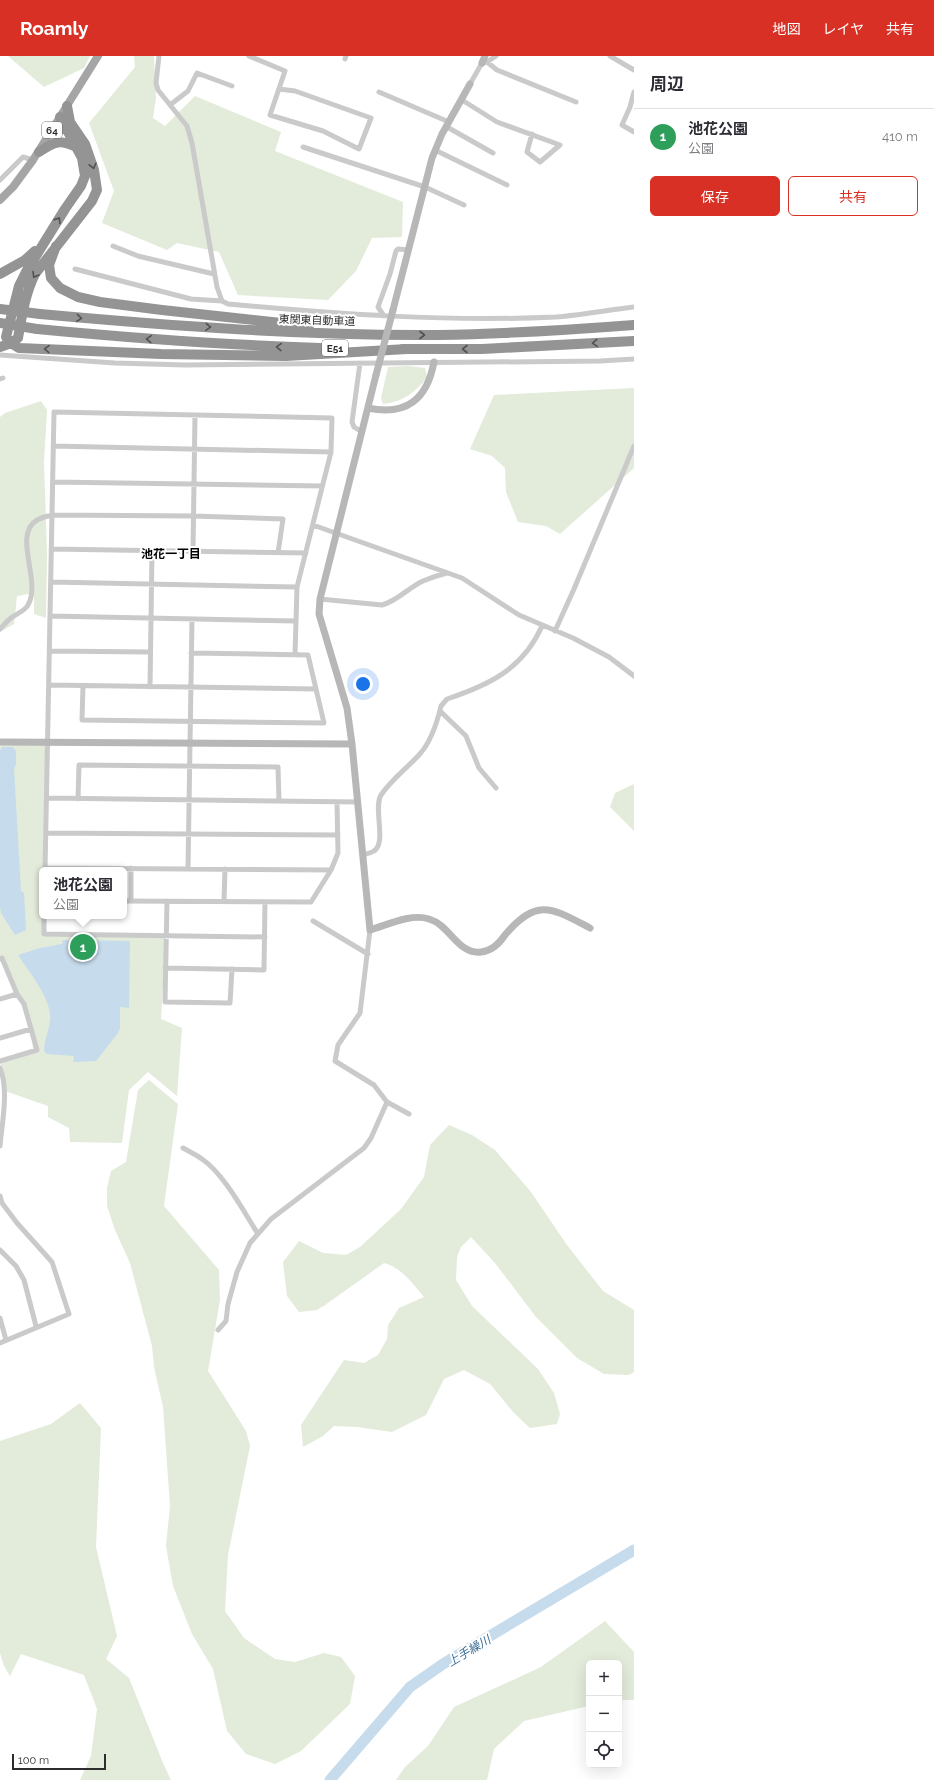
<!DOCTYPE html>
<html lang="ja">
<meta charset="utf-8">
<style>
body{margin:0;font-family:Raleway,"Noto Sans JP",sans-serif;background:#f2f2f3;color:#2b2b33}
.controls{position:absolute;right:12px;bottom:12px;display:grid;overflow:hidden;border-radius:6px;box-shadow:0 4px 16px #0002}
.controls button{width:36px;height:36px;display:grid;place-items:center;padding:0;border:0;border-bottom:1px solid #e1e1e2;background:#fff;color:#2b2b33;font:20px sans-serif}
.scale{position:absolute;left:12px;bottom:10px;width:94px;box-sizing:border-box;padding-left:4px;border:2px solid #2d2d2d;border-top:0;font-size:11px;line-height:14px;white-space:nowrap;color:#2d2d2d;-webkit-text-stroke:3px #fff;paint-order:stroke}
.you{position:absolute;left:363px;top:628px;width:14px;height:14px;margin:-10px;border:3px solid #fff;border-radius:50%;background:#1a73e8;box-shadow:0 0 0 6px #1a73e833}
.badge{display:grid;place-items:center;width:26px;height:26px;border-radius:50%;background:#d93025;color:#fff;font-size:13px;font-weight:700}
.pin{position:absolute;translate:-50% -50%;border:2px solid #fff;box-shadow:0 1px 4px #0006}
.popup{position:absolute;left:39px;top:811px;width:88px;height:52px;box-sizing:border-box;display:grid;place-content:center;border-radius:6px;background:#fff;filter:drop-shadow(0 1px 3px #0005);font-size:13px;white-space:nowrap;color:#7c7c81}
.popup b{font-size:15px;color:#2b2b33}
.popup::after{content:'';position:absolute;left:50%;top:100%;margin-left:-8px;border:8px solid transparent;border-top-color:#fff}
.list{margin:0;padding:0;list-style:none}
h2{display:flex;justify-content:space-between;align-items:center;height:52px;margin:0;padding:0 16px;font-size:17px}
h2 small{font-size:13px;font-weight:400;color:#7c7c81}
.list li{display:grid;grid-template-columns:26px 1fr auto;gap:12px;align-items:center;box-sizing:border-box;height:56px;padding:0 16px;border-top:1px solid #e1e1e2}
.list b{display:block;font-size:15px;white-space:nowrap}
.list p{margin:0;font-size:13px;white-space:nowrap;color:#7c7c81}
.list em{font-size:13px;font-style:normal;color:#7c7c81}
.actions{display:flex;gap:8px;padding:12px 16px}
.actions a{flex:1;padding:9px 0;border:1px solid #d93025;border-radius:6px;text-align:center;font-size:14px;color:#d93025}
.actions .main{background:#d93025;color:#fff}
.icon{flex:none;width:22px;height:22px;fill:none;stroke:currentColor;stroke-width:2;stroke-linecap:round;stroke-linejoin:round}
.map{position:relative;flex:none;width:634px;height:1724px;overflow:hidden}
header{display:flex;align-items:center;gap:24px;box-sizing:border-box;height:56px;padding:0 20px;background:#d93025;color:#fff}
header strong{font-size:19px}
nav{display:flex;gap:22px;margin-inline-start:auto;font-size:14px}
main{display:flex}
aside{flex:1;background:#fff}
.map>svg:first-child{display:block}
.green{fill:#e3ebda}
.water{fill:#c6dbec}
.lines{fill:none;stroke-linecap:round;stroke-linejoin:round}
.river{stroke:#c6dbec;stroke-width:11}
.street{stroke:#cacaca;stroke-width:5}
.secondary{stroke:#b7b7b7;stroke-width:7}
.primary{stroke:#a5a5a5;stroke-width:8}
.highway{stroke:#949494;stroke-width:10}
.secondary-bridge{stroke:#b7b7b7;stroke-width:7}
.highway-bridge{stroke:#949494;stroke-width:10}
.oneway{stroke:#515151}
.labels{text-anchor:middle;stroke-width:4;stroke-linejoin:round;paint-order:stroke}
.shield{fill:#fff;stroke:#6c6c6c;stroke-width:1}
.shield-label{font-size:10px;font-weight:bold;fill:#2d2d2d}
.street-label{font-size:11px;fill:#2d2d2d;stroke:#fff}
.neighbourhood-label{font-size:12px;font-weight:bold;fill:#000;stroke:#fff}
.water-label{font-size:12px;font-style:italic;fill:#396b91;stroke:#fff}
</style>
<header>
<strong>Roamly</strong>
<nav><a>地図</a><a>レイヤ</a><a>共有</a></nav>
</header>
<main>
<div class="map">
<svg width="634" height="1724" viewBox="0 0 634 1724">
<rect width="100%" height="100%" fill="#fff"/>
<path class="green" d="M 8,0 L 90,0 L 84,12 L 44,31 Z
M 134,0 L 154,0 L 156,42 L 153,62 L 165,70 L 195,40 L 281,76 L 275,95 L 403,146 L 402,181 L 372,182 L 356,215 L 328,244 L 238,239 L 219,196 L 177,187 L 167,194 L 102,167 L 114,135 L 89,67 L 135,11 Z
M 408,310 L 425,312 L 427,321 C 416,336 403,346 383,348 L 381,342 L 388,311 Z
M 634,332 L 634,412 L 560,478 L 546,470 L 518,466 L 506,436 L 505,412 L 492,400 L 470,393 L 494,339 Z
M 41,345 L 47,354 L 44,407 L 47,499 L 46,562 L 34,558 L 34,537 L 17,540 L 14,568 L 0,576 L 0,361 L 5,357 Z
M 0,686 L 48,686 L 45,814 L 42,814 L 42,860 L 44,878 L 166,879 L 161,963 L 182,972 L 177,1040 L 148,1016 L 129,1034 L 122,1087 L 70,1086 L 69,1072 L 48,1061 L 48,1050 L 5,1035 L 0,1005 L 33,995 L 31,973 L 24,948 L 0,903 Z
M 634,728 L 634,775 L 610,751 L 615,737 Z
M 149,1024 L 178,1048 L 164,1150 L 219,1214 L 220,1244 L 208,1315 L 246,1375 L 250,1390 L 228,1499 L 225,1555 L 244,1582 L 275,1603 L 295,1606 L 324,1597 L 341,1601 L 355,1620 L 350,1648 L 301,1695 L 275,1708 L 246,1698 L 227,1675 L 213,1613 L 192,1578 L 173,1530 L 166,1490 L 170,1450 L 163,1351 L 154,1311 L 152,1290 L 130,1207 L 115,1174 L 107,1150 L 107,1132 L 111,1115 L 126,1106 L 138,1034 Z
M 449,1069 L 472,1079 L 495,1094 L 531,1136 L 567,1189 L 603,1235 L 634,1254 L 634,1316 L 629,1319 L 604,1318 L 577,1302 L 536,1261 L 495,1207 L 471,1181 L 461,1191 L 457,1201 L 456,1224 L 472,1250 L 538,1313 L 554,1337 L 560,1358 L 557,1368 L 530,1372 L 514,1357 L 490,1328 L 464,1314 L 444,1323 L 426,1359 L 392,1376 L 357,1371 L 334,1370 L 323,1380 L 303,1391 L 301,1369 L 344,1304 L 364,1307 L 378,1299 L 387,1283 L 388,1269 L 399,1252 L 424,1241 C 413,1228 401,1211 384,1207 L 325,1249 L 317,1254 L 299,1256 L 287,1240 L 283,1206 L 299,1185 L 323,1197 L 346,1199 L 360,1191 L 401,1153 L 424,1121 L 430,1089 Z
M 80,1347 L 101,1372 L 96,1491 L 117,1580 L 106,1603 L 129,1622 L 163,1707 L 171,1724 L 80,1724 L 91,1700 L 97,1653 L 84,1619 L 21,1598 L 10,1620 L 4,1610 L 0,1597 L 0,1385 L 51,1368 Z
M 605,1565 L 634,1596 L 634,1644 L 619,1644 L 619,1607 L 589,1607 L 589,1650 L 524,1665 L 494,1693 L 487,1724 L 396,1724 L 405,1711 L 428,1690 L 454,1651 L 541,1611 Z"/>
<path class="water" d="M 2,691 L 13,691 L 16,695 L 16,709 L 14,712 L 21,835 L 24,837 L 26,874 L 15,879 L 1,857 L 0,851 L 0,695 Z
M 63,884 L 130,885 L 129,952 L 120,951 L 120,972 L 118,977 L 96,1005 L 73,1006 L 74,1000 L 47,998 L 44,995 C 44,984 49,975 50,965 C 53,944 29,916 18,899 L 40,892 L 62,888 Z"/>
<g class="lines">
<path class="river" d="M 330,1724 L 410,1631 L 443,1608 L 634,1494"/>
<path class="street" d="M 159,0 L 156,27 L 158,34 L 187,70 L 192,87 L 217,231 L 222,245 L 228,248 C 337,258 446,266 556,261 C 582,259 608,254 634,251
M 249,0 L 285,15 L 270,59 L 323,75 L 359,93 L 371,62 L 295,35 L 279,33
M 610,0 L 634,14
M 345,3 L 346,0
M 487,6 L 497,14 L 576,46
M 470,28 L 482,7 L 487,6 L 496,0
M 379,36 L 449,66
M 634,36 L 630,51 L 622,69 L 634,76
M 462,44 L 497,66 L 560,89 L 540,106 L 527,96 L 532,78
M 170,49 L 188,35 L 197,17 L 232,30
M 447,71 L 493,97
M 303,91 L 425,131 L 464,149
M 435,94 L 507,129
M 0,124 L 23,101 L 33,104
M 113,190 L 138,200 L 214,218
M 75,213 L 191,243 L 222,245
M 384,260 L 378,251 L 390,218 L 396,195 L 398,193 L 409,194
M 0,299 L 115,307 L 185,309 L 600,305 L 634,303
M 360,307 L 352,366 L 354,371 L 362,376
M 0,323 L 3,322
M 53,390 L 331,396
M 53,426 L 322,430
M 313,469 L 462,522 L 519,559 L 573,582 L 609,601 L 634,620
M 51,493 L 306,497
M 193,495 L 195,359
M 51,526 L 297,531
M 320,543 L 382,549 C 397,545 408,532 423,525 C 430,522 439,519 447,517
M 50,560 L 296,565
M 0,573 C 4,569 7,565 11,562 C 16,558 25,555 28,549 C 42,525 12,479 37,464 C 41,462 47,460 52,459 L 193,460 L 283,463 L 278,497
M 555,575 L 574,533 L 634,390
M 50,595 L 150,596
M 49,629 L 316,633
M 83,630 L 82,664 L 324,667 L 308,599 L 191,597
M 150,631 L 152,495
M 440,655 L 466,680 L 479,712 L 496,732
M 47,742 L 358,746
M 78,743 L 79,709 L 278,711 L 279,745
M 46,777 L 338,779
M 363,799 C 366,798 371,797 374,795 C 387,787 373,752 381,739 C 391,724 407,712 419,699 C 431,686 437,667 441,650 L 447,643 C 489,629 523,613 542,570
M 45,812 L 331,814
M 188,813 L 192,563
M 45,814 L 54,356 L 332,362 L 331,396 L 297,531 L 295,599
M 124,845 L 311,846 L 331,814 L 338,797 L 337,746
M 131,845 L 131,812
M 167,845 L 165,946 L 230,947 L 232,913
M 224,845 L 225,813
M 44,860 L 44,878 L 265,881
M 313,865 L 368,898
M 370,874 L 360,957 L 338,989 L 335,1005 L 374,1029 L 387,1046 L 409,1058
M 0,903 L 2,902 L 17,938 L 24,948 L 37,994 L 0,1005
M 165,912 L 264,914 L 265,846
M 0,943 L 17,938
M 0,982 L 31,973
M 0,1012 C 9,1034 2,1067 0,1090
M 183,1092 C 190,1096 197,1099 202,1103 C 224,1118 244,1156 258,1178
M 0,1140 L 2,1147 L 17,1167 L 52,1206 L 69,1258 L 0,1287
M 0,1194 L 16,1210 L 24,1224 L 36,1270
M 0,1262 L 6,1284
M 218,1274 L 226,1265 L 228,1248 L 237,1216 L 250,1187 L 271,1163 L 364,1092 L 371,1082 L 387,1046"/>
<path class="secondary" d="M 482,7 L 485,0
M 393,254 L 432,102 L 442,78 L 470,28
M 376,319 L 320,543 L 319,558 L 347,652 L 352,688 L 370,874 C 387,869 411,857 429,863 C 450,869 458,899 481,896 C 492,895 499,888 505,879 C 537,841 552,852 590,872
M 368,352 C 407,360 427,343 434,306
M 0,686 L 352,688"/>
<path class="primary" d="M 0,144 L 13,131 L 33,104 L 98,0"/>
<path class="highway" d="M 60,61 L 82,102 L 85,120 L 81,130 L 65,153 L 26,216 L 19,230 L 6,281 L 11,287 L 19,292 L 161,298 L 286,300 L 407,293
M 53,73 L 70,73
M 39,96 C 55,85 60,83 78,92
M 56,190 L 49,209 L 51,222 L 60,232 L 78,241 L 100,246 L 162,254 L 309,270
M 0,218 L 25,204 L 35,195
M 40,258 C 172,270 305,280 438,279 C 503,278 569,274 634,269
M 37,273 C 131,282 225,289 320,292
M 0,291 L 11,287 L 18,282 C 22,260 25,238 35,218 L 92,145 L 97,134 L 94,114 L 85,88 L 70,66 L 67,50
M 402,293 L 482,293 L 634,285"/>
<path class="secondary-bridge" d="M 376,319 L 393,254"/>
<path class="highway-bridge" d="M 0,253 L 40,258
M 0,267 L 37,273"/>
</g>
<defs><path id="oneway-chevron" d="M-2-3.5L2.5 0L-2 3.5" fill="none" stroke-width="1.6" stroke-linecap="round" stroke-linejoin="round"/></defs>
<g class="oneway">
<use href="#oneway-chevron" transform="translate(93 110) rotate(77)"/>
<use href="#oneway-chevron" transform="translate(58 164) rotate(-58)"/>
<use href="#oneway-chevron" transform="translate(35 219) rotate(121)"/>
<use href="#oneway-chevron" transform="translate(79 262) rotate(5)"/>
<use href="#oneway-chevron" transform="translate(208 271) rotate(3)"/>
<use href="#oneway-chevron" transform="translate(422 279)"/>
<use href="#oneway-chevron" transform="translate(149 283) rotate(-176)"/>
<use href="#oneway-chevron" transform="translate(595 287) rotate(177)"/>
<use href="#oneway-chevron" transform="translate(279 291) rotate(-178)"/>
<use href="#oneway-chevron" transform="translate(47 293) rotate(-178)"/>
<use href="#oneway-chevron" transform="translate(465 293) rotate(180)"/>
</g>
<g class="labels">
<g class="shield">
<rect x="42" y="66" width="20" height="16" rx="3"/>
<rect x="322" y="284" width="26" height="16" rx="3"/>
</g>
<g class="shield-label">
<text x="52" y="78">64</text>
<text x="335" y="296">E51</text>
</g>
<g class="street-label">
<text transform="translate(317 264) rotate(2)" y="4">東関東自動車道</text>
</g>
<g class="neighbourhood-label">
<text x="171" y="502">池花一丁目</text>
</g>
<g class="water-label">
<text transform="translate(469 1595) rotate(-31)" y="4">上手繰川</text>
</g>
</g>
</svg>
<div class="controls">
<button>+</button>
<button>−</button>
<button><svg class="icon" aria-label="locate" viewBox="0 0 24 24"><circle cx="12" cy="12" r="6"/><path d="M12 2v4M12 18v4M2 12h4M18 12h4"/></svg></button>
</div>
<div class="scale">100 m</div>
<div class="you"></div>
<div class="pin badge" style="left:83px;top:891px;background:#2e9e5b">1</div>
<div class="popup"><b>池花公園</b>公園</div>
</div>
<aside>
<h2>周辺<small></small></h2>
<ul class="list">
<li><span class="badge" style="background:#2e9e5b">1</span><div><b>池花公園</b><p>公園</p></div><em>410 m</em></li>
</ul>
<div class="actions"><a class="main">保存</a><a>共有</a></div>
</aside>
</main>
